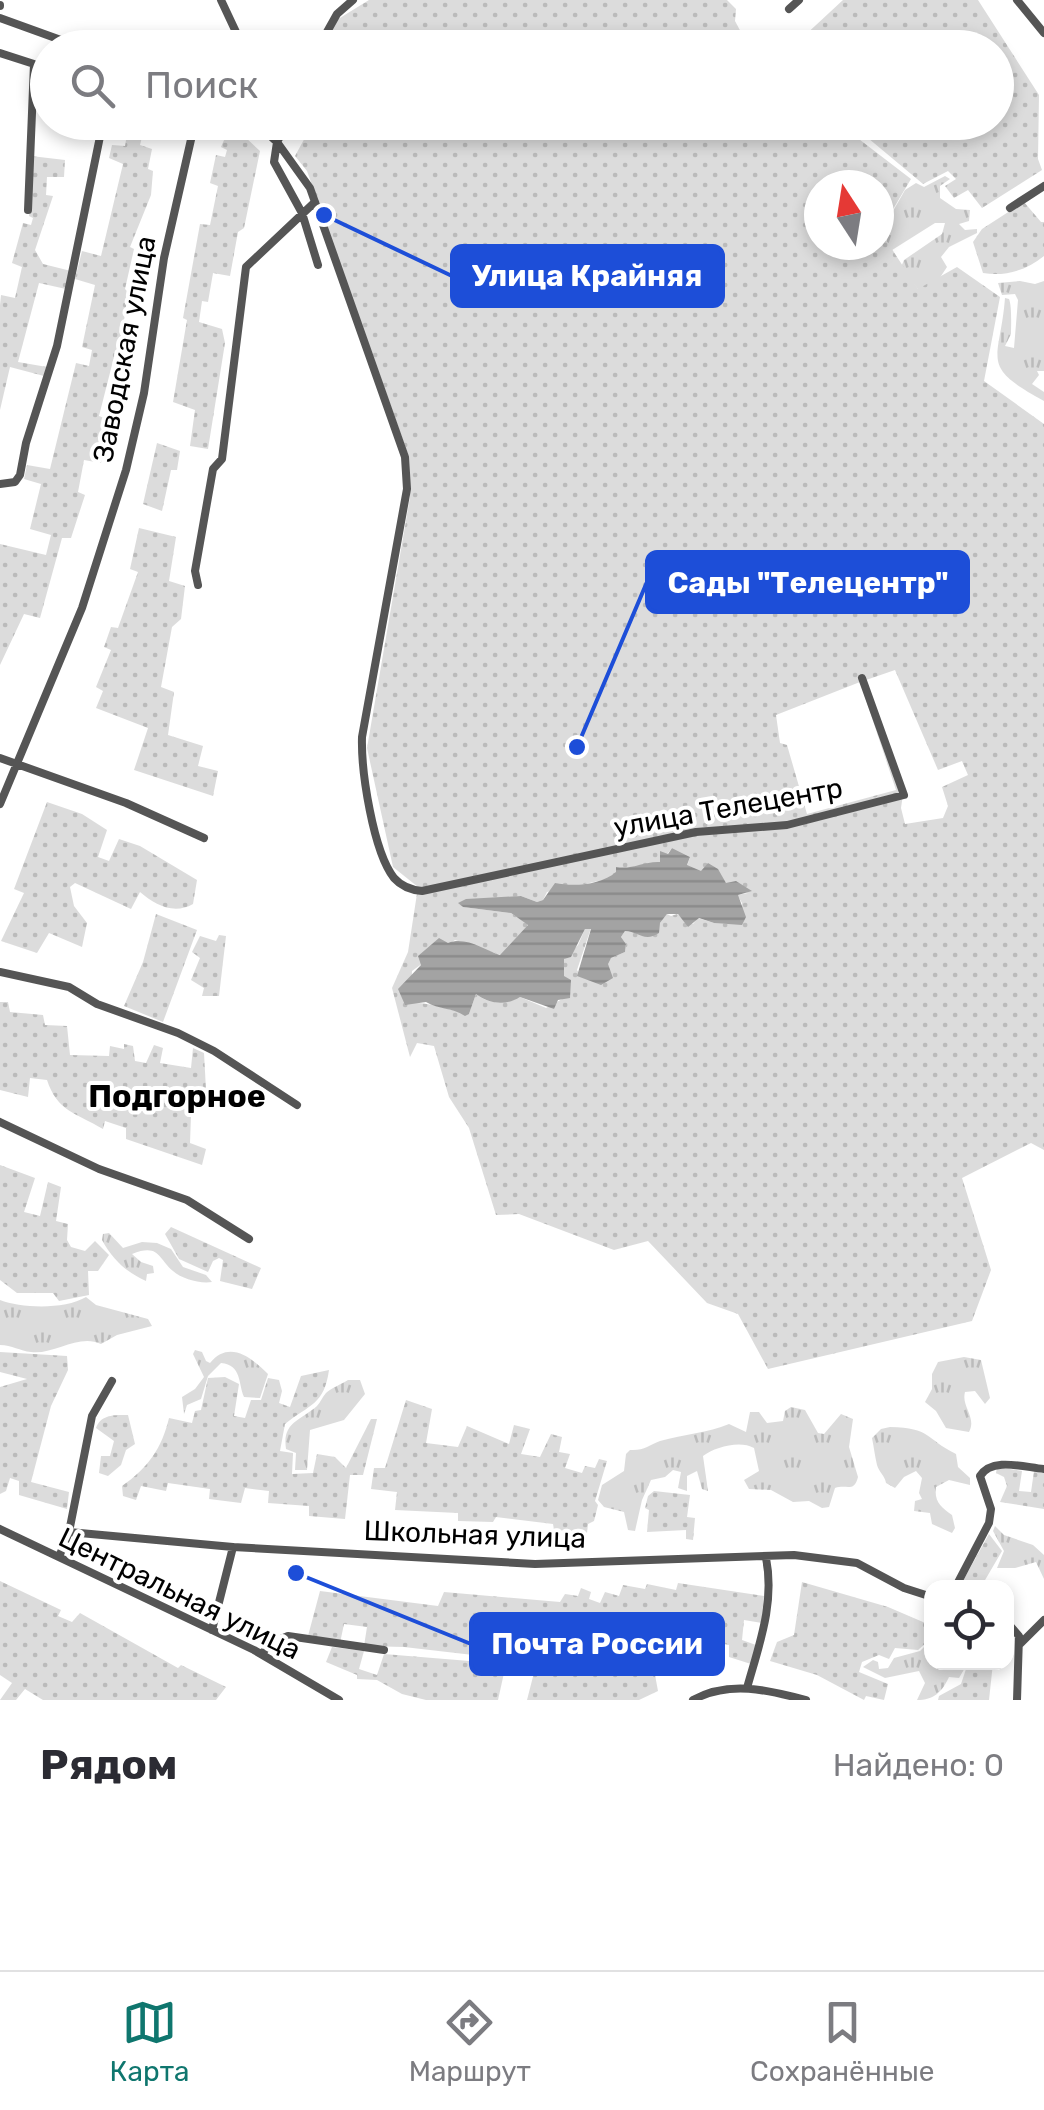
<!DOCTYPE html>
<html lang="ru">
<meta charset="utf-8">
<style>
body{margin:0;font-family:Rubik,sans-serif;background:#f2f2f3;color:#2b2b33}
.controls{position:absolute;right:30px;bottom:30px;display:grid;overflow:hidden;border-radius:20px;box-shadow:0 5px 15px #0003}
.controls button{width:90px;height:90px;display:grid;place-items:center;padding:0;border:0;border-bottom:2px solid #e1e1e2;background:#fff;color:#2b2b33;font:50px sans-serif}
.compass{position:absolute;left:804px;top:170px;width:90px;height:90px;border-radius:50%;background:#fff;box-shadow:0 5px 15px #0003;rotate:348deg}
.list{margin:0;padding:0;list-style:none}
h2{display:flex;justify-content:space-between;align-items:center;height:130px;margin:0;padding:0 40px;font-size:42px}
h2 small{font-size:32px;font-weight:400;color:#7c7c81}
.icon{flex:none;width:55px;height:55px;fill:none;stroke:currentColor;stroke-width:2;stroke-linecap:round;stroke-linejoin:round}
.map{position:relative;flex:none;width:1044px;height:1700px;overflow:hidden}
.search{position:absolute;background:#fff;box-shadow:0 5px 15px #0003;left:30px;right:30px;top:30px;height:110px;display:flex;align-items:center;gap:25px;box-sizing:border-box;padding:0 35px;border-radius:55px;color:#7c7c81;font-size:38px}
.sheet{height:270px;background:#fff}
nav{display:flex;justify-content:space-around;align-items:center;box-sizing:border-box;height:140px;border-top:2px solid #e1e1e2;background:#fff;font-size:28px;color:#7c7c81}
nav a{display:grid;justify-items:center;gap:5px}
nav .on{color:#0f766e}
.map>svg:first-child{display:block}
.grass{fill:url(#grass-tufts)}
.garden{fill:url(#garden-dots);fill-rule:evenodd}
.water{fill:url(#water-rules)}
.lines{fill:none;stroke-linecap:round;stroke-linejoin:round}
.minor{stroke:#555;stroke-width:8}
.labels{text-anchor:middle;stroke-width:8;stroke-linejoin:round;paint-order:stroke}
.street-label{font-size:28px;fill:#000;stroke:#fff}
.quarter-label{font-size:32px;font-weight:bold;fill:#000;stroke:#fff}
.leader{fill:none;stroke:#1d4ed8;stroke-width:4}
.callout-dot{fill:#1d4ed8;stroke:#fff;stroke-width:4}
.callout{fill:#1d4ed8;stroke:#1d4ed8;stroke-width:4}
.callout-label{font-size:30px;text-anchor:middle;font-weight:bold;fill:#fff}
</style>
<div class="map">
<svg width="1044" height="1700" viewBox="0 0 1044 1700">
<defs>
<pattern id="grass-tufts" width="24" height="20" patternUnits="userSpaceOnUse" patternTransform="scale(2.5)"><rect width="24" height="20" fill="#dcdcdc"/><path d="M3 7l-1-3M5 7V3M7 7l1-3M15 17l-1-3M17 17v-4M19 17l1-3" fill="none" stroke="#bbb"/></pattern>
<pattern id="garden-dots" width="8" height="8" patternUnits="userSpaceOnUse" patternTransform="scale(2.5)"><rect width="8" height="8" fill="#dcdcdc"/><path d="M2 2h.1M6 6h.1" fill="none" stroke="#bbb" stroke-width="1.8" stroke-linecap="round"/></pattern>
<pattern id="water-rules" width="6" height="5" patternUnits="userSpaceOnUse" patternTransform="scale(2.5)"><rect width="6" height="5" fill="#a3a3a3"/><path d="M0 2.5h6" fill="none" stroke="#8b8b8b"/></pattern>
</defs>
<rect width="100%" height="100%" fill="#fff"/>
<path class="grass" d="M 945,176 L 950,179 L 940,186 L 940,198 L 956,209 L 970,210 L 969,221 L 959,224 L 965,230 L 977,229 L 977,233 L 949,247 L 941,257 L 947,267 L 939,279 L 920,292 L 901,267 L 904,260 L 942,234 L 945,223 L 935,223 L 889,252 L 884,227 L 905,190 L 916,183 L 924,187 Z
M 1020,281 L 1035,284 L 1044,281 L 1044,371 L 1037,371 L 1039,375 L 1032,384 L 1044,392 L 1044,401 C 978,365 1000,362 1005,298 L 1009,299 C 1012,306 1011,326 1011,334 L 1005,346 L 1014,348 L 1018,300 L 1015,294 L 1002,295 L 998,283 Z
M 109,1233 L 123,1248 L 142,1242 L 157,1243 L 171,1249 L 183,1267 L 206,1275 L 212,1282 C 200,1284 182,1279 173,1271 C 158,1259 160,1243 132,1254 L 141,1262 L 153,1266 L 154,1273 L 147,1274 L 146,1281 C 125,1271 113,1260 102,1240 L 103,1234 Z
M 86,1297 L 96,1305 L 148,1319 L 152,1326 L 117,1335 L 101,1344 C 79,1333 54,1355 31,1352 C 20,1351 12,1345 0,1345 L 0,1300 C 21,1308 64,1310 86,1297 Z
M 195,1350 L 202,1352 L 206,1361 L 210,1363 C 229,1340 251,1357 268,1374 L 260,1398 L 244,1397 C 238,1383 242,1365 221,1363 L 208,1376 L 201,1399 L 187,1405 L 184,1414 L 182,1397 L 195,1389 L 204,1377 L 193,1354 Z
M 964,1357 L 981,1360 L 990,1398 L 985,1404 L 975,1391 L 965,1392 C 961,1407 977,1417 969,1432 L 946,1428 L 936,1411 L 925,1402 L 932,1389 L 932,1374 L 938,1362 Z
M 348,1380 L 360,1380 L 365,1394 L 344,1420 L 310,1430 L 307,1470 L 295,1470 L 296,1453 L 286,1449 C 282,1422 300,1421 317,1406 C 321,1402 322,1397 326,1393 C 331,1388 342,1384 348,1380 Z
M 791,1407 L 805,1410 L 818,1433 L 824,1434 L 841,1414 L 853,1419 L 849,1447 L 858,1477 C 854,1493 847,1484 835,1488 L 829,1507 L 822,1508 L 809,1501 L 793,1502 L 771,1490 L 749,1489 L 744,1480 L 759,1471 L 754,1448 C 740,1440 715,1447 703,1456 L 708,1491 L 702,1489 L 697,1471 L 687,1476 L 687,1491 L 678,1488 L 681,1472 L 673,1470 L 665,1477 L 651,1480 L 642,1500 L 635,1531 L 628,1530 L 624,1512 L 604,1507 L 598,1500 L 602,1485 L 624,1471 L 626,1454 L 630,1450 C 644,1451 649,1445 660,1441 C 684,1434 708,1433 729,1424 L 746,1432 L 750,1412 L 759,1412 L 767,1423 L 783,1421 L 785,1411 Z
M 890,1427 C 932,1428 924,1438 956,1454 L 958,1467 L 970,1478 L 970,1485 L 949,1480 L 936,1487 C 934,1502 941,1507 952,1515 L 955,1528 L 952,1533 L 932,1524 L 930,1513 L 914,1511 L 915,1501 L 922,1499 L 919,1493 L 922,1478 L 916,1471 L 904,1477 L 895,1488 L 886,1483 C 885,1476 879,1472 877,1465 C 875,1457 874,1448 872,1438 L 881,1429 Z
M 995,1526 L 1004,1535 L 1033,1545 L 1044,1555 L 1044,1579 L 1036,1562 L 1015,1568 L 997,1568 L 1004,1551 L 993,1531 Z
M 931,1640 L 932,1662 L 961,1663 L 966,1666 L 959,1678 L 949,1677 C 942,1692 934,1700 917,1700 L 925,1683 L 919,1671 L 885,1678 L 863,1667 L 873,1660 L 878,1662 L 879,1669 L 888,1668 L 894,1658 L 920,1651 Z"/>
<path class="garden" d="M 369,0 L 727,0 L 736,9 L 735,21 L 749,47 L 324,48 L 335,21 Z
M 843,0 L 978,0 L 1039,95 L 1038,159 L 1042,170 L 982,208 L 968,190 L 954,198 L 945,186 L 956,179 L 948,171 L 923,184 L 850,123 L 996,122 L 996,48 L 809,47 L 802,38 Z
M 129,123 L 156,123 L 154,138 L 142,137 L 140,145 L 152,149 L 148,169 L 153,171 L 151,195 L 130,247 L 134,249 L 125,289 L 128,292 L 123,328 L 129,330 L 127,353 L 115,353 L 99,416 L 110,420 L 101,463 L 84,460 L 78,492 L 85,495 L 71,538 L 62,538 L 40,618 L 24,614 L 0,665 L 0,544 L 46,555 L 51,535 L 30,529 L 41,484 L 24,479 L 27,465 L 50,469 L 76,363 L 89,366 L 92,350 L 82,347 L 95,285 L 75,279 L 82,251 L 101,256 L 123,164 L 109,158 L 112,145 L 125,146 Z
M 313,123 L 838,123 L 911,179 L 880,231 L 918,289 L 957,267 L 1000,297 L 984,381 L 1044,424 L 1044,1150 L 1031,1143 L 962,1178 L 991,1270 L 972,1321 L 768,1369 L 738,1314 L 707,1303 L 648,1241 L 614,1250 L 519,1214 L 496,1215 L 469,1128 L 449,1097 L 434,1046 L 417,1043 L 410,1057 L 392,988 L 408,952 L 418,887 L 393,867 L 367,748 L 410,497 L 409,457 L 307,171 L 295,156 ZM 819,185 L 879,185 L 879,245 L 819,245 ZM 895,670 L 938,770 L 962,761 L 968,775 L 942,787 L 948,806 L 943,818 L 905,824 L 901,808 L 904,787 L 866,680 ZM 860,682 L 896,790 L 807,814 L 787,745 L 780,743 L 776,715 ZM 672,848 L 690,857 L 687,866 L 695,871 L 719,875 L 726,883 L 748,893 L 737,895 L 742,903 L 741,924 L 714,923 L 698,918 L 693,924 L 677,914 L 671,916 L 667,914 L 660,923 L 625,931 L 621,937 L 626,944 L 625,952 L 611,958 L 591,978 L 582,977 L 577,970 L 591,928 L 585,929 L 578,945 L 564,959 L 564,998 L 546,1008 L 520,997 C 504,1004 490,1005 476,994 L 469,1014 C 449,1010 431,1002 411,1003 L 412,971 L 455,940 L 501,955 L 526,930 L 528,924 L 511,913 L 463,907 L 459,903 L 521,896 L 537,902 L 543,900 L 547,892 L 608,879 L 622,869 L 661,862 Z
M 231,124 L 260,151 L 244,228 L 238,232 L 230,276 L 213,273 L 208,302 L 202,301 L 199,322 L 222,329 L 225,343 L 208,449 L 190,446 L 195,410 L 173,402 L 187,320 L 183,318 L 200,224 L 210,225 L 218,186 L 210,183 L 216,155 L 225,157 L 227,150 L 221,147 Z
M 31,156 L 65,160 L 64,177 L 47,177 L 46,195 L 53,196 L 35,250 L 43,264 L 71,271 L 66,289 L 39,283 L 18,362 L 47,367 L 44,376 L 10,367 L 0,410 L 0,305 L 1,295 L 15,298 L 22,267 L 12,263 L 23,223 L 31,225 L 33,218 L 29,216 Z
M 1024,202 L 1041,222 L 1044,222 L 1044,256 C 1027,270 1005,277 983,273 L 973,242 L 982,229 Z
M 157,443 L 180,451 L 177,470 L 171,470 L 162,511 L 143,504 Z
M 139,528 L 176,537 L 169,581 L 185,586 L 181,619 L 172,627 L 161,687 L 174,692 L 168,735 L 203,746 L 198,766 L 218,771 L 213,796 L 134,770 L 148,728 L 96,708 L 103,691 L 96,687 L 111,650 L 104,647 L 111,627 L 118,628 L 138,572 L 130,569 Z
M 47,802 L 82,814 L 107,830 L 98,857 L 109,861 L 119,839 L 140,846 L 197,880 L 193,904 C 174,915 155,905 140,892 L 131,909 L 75,883 L 70,887 L 74,906 L 87,923 L 82,947 L 49,933 L 37,953 L 1,941 L 24,893 L 14,889 Z
M 156,914 L 197,930 L 163,1022 L 124,1006 L 143,962 Z
M 219,935 L 226,936 L 219,996 L 202,996 L 204,988 L 191,980 L 200,958 L 192,952 L 200,936 L 216,941 Z
M 0,1002 L 8,1002 L 10,1012 L 43,1015 L 45,1025 L 67,1026 L 70,1055 L 109,1056 L 110,1046 L 124,1049 L 124,1044 L 133,1046 L 135,1061 L 146,1063 L 154,1045 L 163,1048 L 160,1063 L 191,1068 L 193,1048 L 204,1053 L 206,1090 L 192,1087 L 190,1143 L 206,1149 L 202,1165 L 126,1139 L 126,1128 L 105,1121 L 103,1129 C 76,1113 57,1111 47,1080 L 30,1078 L 28,1097 L 0,1090 Z
M 0,1165 L 35,1178 L 24,1212 L 40,1216 L 48,1182 L 61,1187 L 56,1221 L 68,1224 L 67,1240 L 71,1247 L 85,1251 L 95,1241 L 109,1255 L 98,1271 L 88,1271 L 89,1295 L 59,1301 L 53,1293 L 17,1293 L 0,1280 Z
M 171,1227 L 261,1268 L 252,1289 L 220,1281 L 223,1260 L 219,1258 L 213,1261 L 208,1272 L 179,1259 L 165,1234 Z
M 0,1352 L 67,1356 L 68,1370 L 51,1406 L 31,1482 L 69,1492 L 67,1509 L 19,1495 L 19,1481 L 10,1478 L 6,1491 L 0,1494 L 0,1387 L 27,1379 L 0,1372 Z
M 329,1370 C 324,1405 310,1404 285,1424 L 280,1451 L 293,1453 L 292,1474 L 313,1473 L 317,1454 L 335,1457 L 346,1468 L 371,1419 L 377,1419 L 363,1475 L 350,1475 L 345,1519 L 309,1516 L 309,1506 L 268,1503 L 269,1491 L 245,1488 L 241,1503 L 209,1499 L 210,1489 L 168,1483 L 166,1491 L 141,1486 L 136,1500 L 123,1496 L 122,1486 C 148,1468 162,1448 169,1418 L 192,1423 L 195,1411 L 201,1410 L 208,1378 L 225,1377 L 239,1384 L 234,1416 L 245,1418 L 251,1400 L 261,1400 L 268,1378 L 279,1380 L 282,1391 L 279,1403 L 290,1407 L 301,1376 Z
M 406,1400 L 432,1409 L 426,1443 L 458,1447 L 467,1426 L 509,1444 L 514,1425 L 530,1429 L 521,1454 L 540,1457 L 551,1434 L 562,1437 L 559,1452 L 570,1454 L 565,1468 L 582,1473 L 585,1466 L 595,1468 L 599,1459 L 607,1461 L 595,1501 L 598,1505 L 594,1521 L 588,1524 L 587,1533 L 554,1530 L 553,1524 L 496,1517 L 493,1522 L 458,1521 L 458,1513 L 395,1510 L 397,1492 L 371,1489 L 374,1468 L 385,1468 Z
M 128,1415 L 135,1444 L 126,1450 L 121,1465 L 108,1476 L 99,1473 L 101,1456 L 110,1456 L 114,1441 L 96,1428 C 101,1414 115,1415 128,1415 Z
M 997,1467 L 1022,1471 L 1019,1491 L 1031,1492 L 1034,1471 L 1044,1473 L 1044,1509 L 1000,1502 L 1007,1486 L 1004,1477 L 996,1473 Z
M 654,1491 L 690,1495 L 687,1517 L 695,1518 L 693,1540 L 686,1539 L 686,1530 L 647,1532 L 649,1510 L 645,1508 L 648,1496 Z
M 989,1534 L 1002,1551 L 981,1587 L 959,1588 Z
M 0,1581 L 61,1610 L 58,1616 L 72,1622 L 80,1613 L 178,1668 L 181,1665 L 226,1687 L 216,1700 L 43,1700 L 25,1689 L 16,1700 L 0,1700 L 12,1683 L 0,1675 Z
M 802,1582 L 888,1607 L 930,1625 L 926,1643 L 918,1650 L 895,1648 L 889,1659 L 879,1655 L 862,1662 L 859,1672 L 888,1684 L 884,1700 L 866,1696 L 864,1700 L 817,1675 L 770,1661 L 777,1642 L 794,1635 Z
M 678,1583 L 764,1596 L 762,1623 L 744,1620 L 742,1640 L 756,1645 L 751,1664 L 729,1657 L 729,1645 L 719,1643 L 714,1666 L 695,1662 L 691,1676 L 674,1668 L 684,1632 L 666,1626 L 654,1661 L 560,1654 L 517,1660 L 404,1647 L 364,1646 L 367,1627 L 344,1624 L 340,1643 L 308,1636 L 320,1591 L 438,1606 L 444,1592 L 560,1602 L 565,1594 L 578,1596 L 581,1588 L 591,1592 L 589,1599 L 600,1603 L 605,1592 L 619,1596 L 623,1585 L 645,1589 L 647,1584 L 676,1590 Z
M 332,1647 L 364,1651 L 359,1669 L 377,1675 L 384,1654 L 506,1664 L 498,1700 L 426,1700 L 402,1694 L 377,1680 L 357,1679 L 357,1675 L 326,1662 Z
M 556,1657 L 653,1664 L 658,1691 L 639,1700 L 527,1700 L 537,1661 Z
M 968,1663 L 993,1663 L 989,1700 L 938,1700 L 939,1696 L 961,1684 Z"/>
<path class="water" d="M 672,848 L 690,857 L 687,865 L 701,871 L 708,863 L 718,869 L 726,883 L 736,881 L 752,891 L 738,895 L 746,917 L 742,925 L 714,923 L 699,918 L 688,927 L 678,914 L 667,914 L 660,923 L 659,933 C 644,943 638,931 625,931 L 621,937 L 626,944 L 625,952 L 611,958 L 608,964 L 613,978 L 601,985 L 577,976 L 591,929 L 585,929 L 571,957 L 564,959 L 564,976 L 571,980 L 570,998 L 558,1000 L 554,1009 L 520,997 C 506,1006 489,1004 476,994 L 469,1014 L 465,1016 C 452,1007 439,1010 426,1002 L 405,1005 L 398,989 L 421,965 L 418,956 L 439,938 L 448,943 C 466,936 484,950 500,955 L 528,925 L 511,913 L 463,907 L 458,903 L 466,899 L 521,896 L 537,902 L 543,900 L 555,883 C 574,887 601,885 616,872 L 616,867 C 632,870 644,861 660,862 L 660,851 L 668,854 Z"/>
<g class="lines">
<path class="minor" d="M 221,0 L 236,32 L 250,48
M 1017,0 L 1044,33
M 0,5 L 0,6
M 789,9 L 799,0
M 0,18 L 83,48
M 318,48 L 337,14 L 353,0
M 0,53 L 34,64 L 28,210
M 255,122 L 277,142 L 310,188 L 405,457 L 407,489 L 362,737 C 361,771 373,851 394,878 C 402,887 411,890 422,891 L 696,832 L 787,825 L 904,795 L 862,678
M 288,122 L 277,142 L 274,162 L 302,213 L 318,265
M 1010,208 L 1044,186
M 0,484 L 15,482 L 20,475 L 26,443 L 57,346 L 103,122
M 198,585 L 195,571 L 213,469 L 222,459 L 246,267 L 315,202
M 0,758 L 126,803 L 204,838
M 0,804 L 82,608 L 126,470 L 144,393 L 164,258 L 195,122
M 0,972 L 69,987 L 97,1004 L 178,1033 L 214,1051 L 297,1105
M 0,1122 L 99,1169 L 187,1200 L 249,1239
M 0,1529 L 254,1650 L 339,1700
M 69,1532 L 233,1547 L 535,1564 L 794,1555 L 857,1563 L 904,1588 L 932,1597
M 59,1557 L 69,1532 L 92,1416 L 112,1381
M 955,1588 L 989,1523 L 991,1509 L 980,1476 C 992,1457 1023,1467 1044,1469
M 1006,1621 L 1019,1636 L 1017,1700
M 212,1630 L 233,1547
M 1019,1645 L 1044,1620
M 262,1654 L 269,1644 L 288,1636 L 384,1650
M 747,1688 C 759,1645 775,1603 766,1558
M 693,1700 C 729,1680 768,1690 806,1700"/>
</g>
<g class="labels">
<g class="street-label">
<text transform="translate(124 349) rotate(-79)" y="10">Заводская улица</text>
<text transform="translate(728 807) rotate(-10)" y="10">улица Телецентр</text>
<text transform="translate(475 1534) rotate(2)" y="10">Школьная улица</text>
<text transform="translate(180 1593) rotate(26)" y="10">Центральная улица</text>
</g>
<g class="quarter-label">
<text x="177" y="1107">Подгорное</text>
</g>
</g>
<path class="leader" d="M324 215L452 276M577 747L647 582M296 1573L471 1644"/>
<g class="callout-dot">
<circle cx="324" cy="215" r="10"/>
<circle cx="577" cy="747" r="10"/>
<circle cx="296" cy="1573" r="10"/>
</g>
<g class="callout">
<rect x="452" y="246" width="271" height="60" rx="10"/>
<rect x="647" y="552" width="321" height="60" rx="10"/>
<rect x="471" y="1614" width="252" height="60" rx="10"/>
</g>
<g class="callout-label">
<text x="587" y="286">Улица Крайняя</text>
<text x="808" y="593">Сады "Телецентр"</text>
<text x="597" y="1654">Почта России</text>
</g>
</svg>
<div class="controls">
<button><svg class="icon" aria-label="locate" viewBox="0 0 24 24"><circle cx="12" cy="12" r="6"/><path d="M12 2v4M12 18v4M2 12h4M18 12h4"/></svg></button>
</div>
<svg class="compass" viewBox="-18 -18 36 36"><path d="M0-13l5 13h-10z" fill="#e53935"/><path d="M0 13l5-13h-10z" fill="#7c7c81"/></svg>
<div class="search"><svg class="icon" aria-label="search" viewBox="0 0 24 24"><circle cx="10" cy="10" r="6"/><path d="M15 15l6 6"/></svg>Поиск</div>
</div>
<section class="sheet">
<h2>Рядом<small>Найдено: 0</small></h2>
<ul class="list">
</ul>
</section>
<nav>
<a class="on"><svg class="icon" aria-label="map" viewBox="0 0 24 24"><path d="M3 6l6-2 6 2 6-2v14l-6 2-6-2-6 2zM9 4v14M15 6v14"/></svg>Карта</a>
<a><svg class="icon" aria-label="directions" viewBox="0 0 24 24"><path d="M12 3l9 9-9 9-9-9zM9 14v-3h6M13 9l2 2-2 2"/></svg>Маршрут</a>
<a><svg class="icon" aria-label="saved" viewBox="0 0 24 24"><path d="M7 4h10v16l-5-4-5 4z"/></svg>Сохранённые</a>
</nav>
